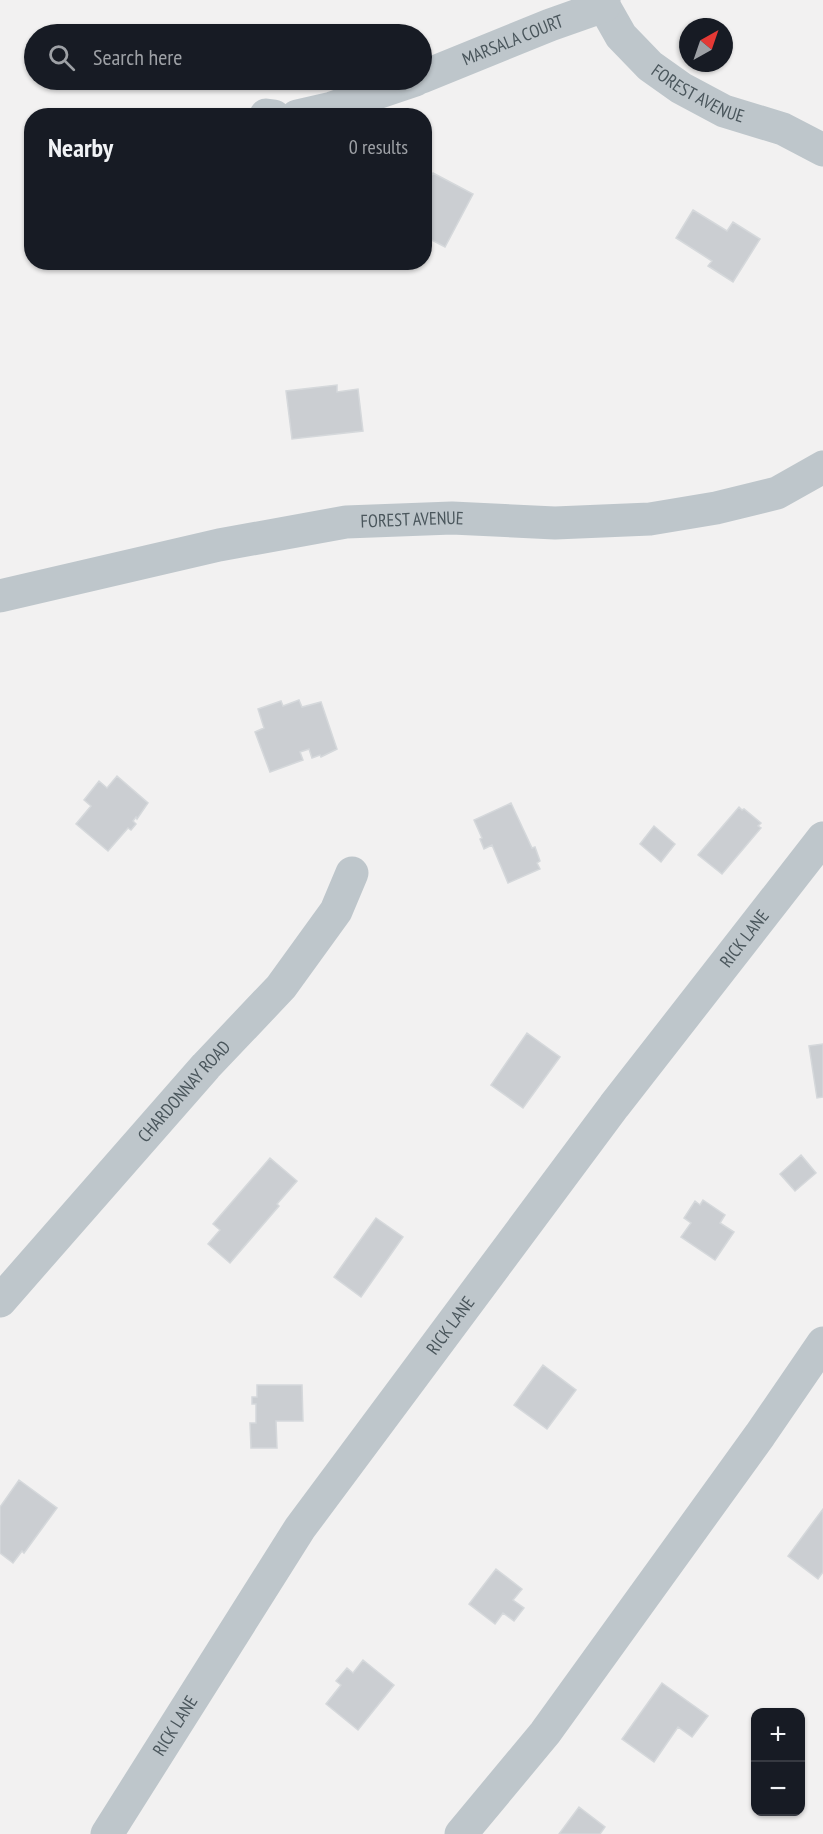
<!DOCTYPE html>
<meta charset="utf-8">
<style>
body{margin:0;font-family:"PT Sans Narrow",sans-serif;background:#20242c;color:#f1f3f6}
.controls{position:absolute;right:18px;bottom:18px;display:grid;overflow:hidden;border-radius:12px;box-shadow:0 2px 4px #0004}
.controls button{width:54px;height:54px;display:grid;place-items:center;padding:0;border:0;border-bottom:2px solid #363941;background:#171b24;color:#f1f3f6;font:30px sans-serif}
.compass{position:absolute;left:679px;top:18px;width:54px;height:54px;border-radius:50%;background:#171b24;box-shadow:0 2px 4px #0004;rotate:40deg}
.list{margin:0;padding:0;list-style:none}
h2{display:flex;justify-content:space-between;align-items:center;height:78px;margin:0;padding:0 24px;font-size:26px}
h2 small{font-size:20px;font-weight:400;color:#9ea1a6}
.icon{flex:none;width:33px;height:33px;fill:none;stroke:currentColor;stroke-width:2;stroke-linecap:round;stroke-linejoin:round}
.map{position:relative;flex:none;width:823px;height:1834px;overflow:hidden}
.search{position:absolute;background:#171b24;box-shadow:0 2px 4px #0004;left:24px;top:24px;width:408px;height:66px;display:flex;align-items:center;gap:15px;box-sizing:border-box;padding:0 21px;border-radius:33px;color:#9ea1a6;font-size:22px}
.panel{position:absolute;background:#171b24;box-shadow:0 2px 4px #0004;left:24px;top:108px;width:408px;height:162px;border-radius:24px}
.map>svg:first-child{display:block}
.building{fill:#cbced2;stroke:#d5d8db;stroke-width:1.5}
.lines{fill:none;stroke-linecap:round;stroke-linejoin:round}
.minor{stroke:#bec6cb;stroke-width:33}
.labels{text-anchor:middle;stroke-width:6;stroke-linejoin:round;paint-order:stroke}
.street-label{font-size:18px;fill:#4a565c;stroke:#fff}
</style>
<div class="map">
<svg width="823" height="1834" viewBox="0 0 823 1834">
<rect width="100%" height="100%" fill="#f2f1f1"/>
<path class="building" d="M 433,173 L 473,194 L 445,247 L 424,236 L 424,189 Z
M 693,210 L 727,231 L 733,222 L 760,239 L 733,282 L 708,266 L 712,261 L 676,238 Z
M 337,385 L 337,392 L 358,389 L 363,431 L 292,439 L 286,391 Z
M 299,700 L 302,707 L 321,702 L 337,749 L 321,757 L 320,755 L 312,758 L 309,749 L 300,752 L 303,760 L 270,772 L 255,732 L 264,728 L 258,709 L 281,701 L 283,706 Z
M 117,776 L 148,803 L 137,819 L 136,817 L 133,821 L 136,824 L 131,830 L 128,828 L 108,851 L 76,824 L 91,806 L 84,800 L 99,781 L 107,788 Z
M 511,803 L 532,848 L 535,847 L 540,861 L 537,863 L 540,869 L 508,883 L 492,845 L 484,849 L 480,839 L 482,838 L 474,820 Z
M 739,807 L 742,810 L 744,809 L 761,823 L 758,826 L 761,828 L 722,874 L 698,855 Z
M 654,826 L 675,844 L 661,862 L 640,844 Z
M 527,1033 L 560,1057 L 523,1108 L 491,1085 Z
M 823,1044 L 823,1097 L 817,1098 L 809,1046 Z
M 801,1155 L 816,1173 L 795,1191 L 780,1174 Z
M 270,1158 L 297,1181 L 277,1204 L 279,1206 L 230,1263 L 208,1244 L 220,1230 L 213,1224 Z
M 703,1200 L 725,1215 L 720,1223 L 734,1232 L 715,1260 L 681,1237 L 691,1223 L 684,1218 L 695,1201 L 700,1205 Z
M 376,1218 L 403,1237 L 361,1297 L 334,1277 Z
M 543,1365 L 576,1390 L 547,1429 L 514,1405 Z
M 257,1385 L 302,1385 L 303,1421 L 276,1421 L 277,1448 L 251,1448 L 250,1423 L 256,1423 L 256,1404 L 252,1404 L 252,1397 L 257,1397 Z
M 19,1480 L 57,1508 L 24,1553 L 22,1551 L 13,1563 L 0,1553 L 0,1507 Z
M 823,1509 L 823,1572 L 818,1579 L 788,1556 Z
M 496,1569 L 522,1589 L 513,1600 L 524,1608 L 514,1621 L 503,1613 L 495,1624 L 469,1604 Z
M 363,1660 L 394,1685 L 358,1730 L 326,1704 L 341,1685 L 336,1681 L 347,1668 L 353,1673 Z
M 662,1683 L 708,1716 L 692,1737 L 678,1727 L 654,1762 L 622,1739 Z
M 579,1807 L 605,1827 L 600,1834 L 559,1834 Z"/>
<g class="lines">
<g class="minor">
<path id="s1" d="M 604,0 L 604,6 L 621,36 L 650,66 L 681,88 L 724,111 L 783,129 L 823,150"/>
<path id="s2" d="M 422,77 L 550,25 L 604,6"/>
<path d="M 266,115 L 274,116"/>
<path d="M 297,116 L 332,108 L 415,80"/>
<path id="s3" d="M 0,596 L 219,545 L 346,522 L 452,518 L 555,523 L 650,519 L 716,508 L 777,493 L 823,467"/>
<path id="s4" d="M 0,1301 L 206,1066 L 281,987 L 336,911 L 352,873"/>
<path id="s5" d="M 107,1834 L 300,1528 L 614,1106 L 823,838"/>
<path d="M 461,1834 L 545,1733 L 760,1435 L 823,1343"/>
</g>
</g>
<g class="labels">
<g class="street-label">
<text dy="6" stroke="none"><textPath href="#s2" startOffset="98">MARSALA COURT</textPath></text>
<text dy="6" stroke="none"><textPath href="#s1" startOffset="138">FOREST AVENUE</textPath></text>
<text dy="6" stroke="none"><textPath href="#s3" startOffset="420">FOREST AVENUE</textPath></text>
<text dy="6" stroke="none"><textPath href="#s5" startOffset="1100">RICK LANE</textPath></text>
<text dy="6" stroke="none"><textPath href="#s4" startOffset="279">CHARDONNAY ROAD</textPath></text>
<text dy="6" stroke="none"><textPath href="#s5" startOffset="614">RICK LANE</textPath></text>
<text dy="6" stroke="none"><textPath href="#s5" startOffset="128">RICK LANE</textPath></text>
</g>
</g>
</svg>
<div class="controls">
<button>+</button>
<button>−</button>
</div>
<svg class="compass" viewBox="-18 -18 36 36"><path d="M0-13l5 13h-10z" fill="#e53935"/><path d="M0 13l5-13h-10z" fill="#9ea1a6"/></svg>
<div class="search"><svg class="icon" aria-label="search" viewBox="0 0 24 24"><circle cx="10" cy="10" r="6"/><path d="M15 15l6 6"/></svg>Search here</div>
<section class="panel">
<h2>Nearby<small>0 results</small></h2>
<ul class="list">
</ul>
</section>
</div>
